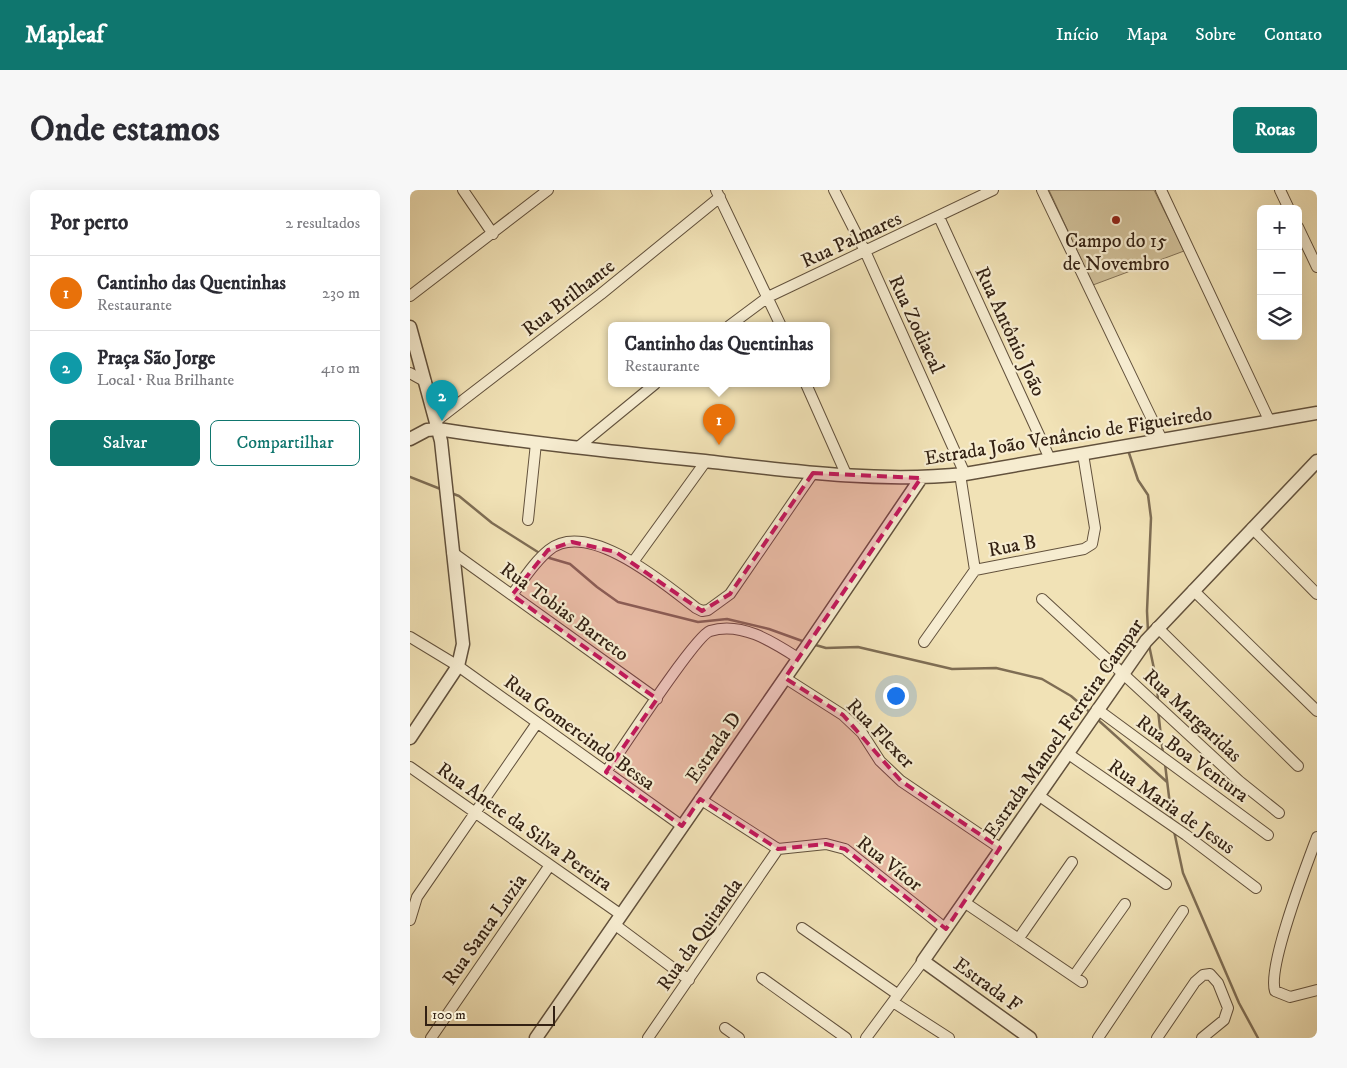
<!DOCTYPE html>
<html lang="pt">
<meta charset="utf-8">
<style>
body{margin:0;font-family:"IM FELL DW Pica",serif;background:#f7f7f7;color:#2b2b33}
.controls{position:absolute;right:15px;top:15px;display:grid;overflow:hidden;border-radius:8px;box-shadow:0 5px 20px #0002}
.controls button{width:45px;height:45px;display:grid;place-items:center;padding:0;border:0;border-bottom:1px solid #e1e1e2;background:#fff;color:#2b2b33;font:25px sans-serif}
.scale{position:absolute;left:15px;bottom:12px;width:130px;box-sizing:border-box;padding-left:5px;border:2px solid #332113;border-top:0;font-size:14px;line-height:18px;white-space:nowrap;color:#332113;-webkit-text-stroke:4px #f6ecd0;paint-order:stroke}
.you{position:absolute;left:485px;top:505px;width:18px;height:18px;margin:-12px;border:4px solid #fff;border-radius:50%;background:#1a73e8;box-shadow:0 0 0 8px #1a73e833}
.badge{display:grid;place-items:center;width:32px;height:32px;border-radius:50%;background:#0f766e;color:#fff;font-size:16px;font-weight:700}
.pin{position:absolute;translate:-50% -41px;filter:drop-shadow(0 1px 2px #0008)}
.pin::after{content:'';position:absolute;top:26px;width:18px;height:15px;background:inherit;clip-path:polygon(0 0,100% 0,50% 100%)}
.popup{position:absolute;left:198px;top:132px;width:222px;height:65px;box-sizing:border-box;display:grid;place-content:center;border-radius:8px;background:#fff;filter:drop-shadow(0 1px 4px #0005);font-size:16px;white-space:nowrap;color:#7c7c81}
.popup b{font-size:19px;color:#2b2b33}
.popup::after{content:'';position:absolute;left:50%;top:100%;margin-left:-10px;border:10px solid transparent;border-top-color:#fff}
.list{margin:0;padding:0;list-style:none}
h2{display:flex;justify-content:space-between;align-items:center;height:65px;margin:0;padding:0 20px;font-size:21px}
h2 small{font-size:16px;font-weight:400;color:#7c7c81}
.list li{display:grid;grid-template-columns:32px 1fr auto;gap:15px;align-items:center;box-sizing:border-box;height:75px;padding:0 20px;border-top:1px solid #e1e1e2}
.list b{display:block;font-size:19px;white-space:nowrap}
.list p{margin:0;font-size:16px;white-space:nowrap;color:#7c7c81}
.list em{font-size:16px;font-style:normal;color:#7c7c81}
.actions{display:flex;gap:10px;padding:15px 20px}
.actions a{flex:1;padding:11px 0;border:1px solid #0f766e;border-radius:8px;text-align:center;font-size:18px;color:#0f766e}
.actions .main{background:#0f766e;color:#fff}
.icon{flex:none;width:28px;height:28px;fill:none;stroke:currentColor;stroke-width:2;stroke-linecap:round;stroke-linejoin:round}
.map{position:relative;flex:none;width:907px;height:848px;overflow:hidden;border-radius:8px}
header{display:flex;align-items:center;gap:30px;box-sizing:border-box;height:70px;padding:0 25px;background:#0f766e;color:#fff}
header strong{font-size:24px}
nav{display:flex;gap:28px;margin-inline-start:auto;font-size:18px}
.intro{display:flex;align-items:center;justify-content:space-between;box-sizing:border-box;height:120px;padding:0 30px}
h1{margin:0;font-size:35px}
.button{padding:12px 22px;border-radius:8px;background:#0f766e;color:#fff;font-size:18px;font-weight:700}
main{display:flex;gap:30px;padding:0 30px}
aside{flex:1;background:#fff;border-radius:8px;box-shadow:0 5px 20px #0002}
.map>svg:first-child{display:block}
.green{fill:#d1c19a;stroke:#827156}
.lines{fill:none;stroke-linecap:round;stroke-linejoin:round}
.stream{stroke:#7e6d54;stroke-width:2.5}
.minor-casing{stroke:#62513c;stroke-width:12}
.tertiary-casing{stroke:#62513c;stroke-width:15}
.minor{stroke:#f6ecd0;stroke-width:10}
.tertiary{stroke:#f6ecd0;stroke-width:12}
.marked{fill:#c2185b;fill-opacity:0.2;stroke:#c2185b;stroke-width:4;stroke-dasharray:10 6;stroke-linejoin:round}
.poi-dot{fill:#8f2418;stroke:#f6ecd0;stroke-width:2}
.labels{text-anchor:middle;stroke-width:4.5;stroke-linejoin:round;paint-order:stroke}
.street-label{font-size:20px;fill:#332113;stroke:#f6ecd0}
.poi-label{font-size:20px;fill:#332113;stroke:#f6ecd0}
</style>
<header>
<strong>Mapleaf</strong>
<nav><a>Início</a><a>Mapa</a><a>Sobre</a><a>Contato</a></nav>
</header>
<div class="intro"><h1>Onde estamos</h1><a class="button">Rotas</a></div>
<main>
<aside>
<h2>Por perto<small>2 resultados</small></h2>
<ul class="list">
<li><span class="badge" style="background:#e8710a">1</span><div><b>Cantinho das Quentinhas</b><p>Restaurante</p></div><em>230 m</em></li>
<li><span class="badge" style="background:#0f9aa8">2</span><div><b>Praça São Jorge</b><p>Local · Rua Brilhante</p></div><em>410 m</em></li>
</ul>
<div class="actions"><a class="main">Salvar</a><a>Compartilhar</a></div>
</aside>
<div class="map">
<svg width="907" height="848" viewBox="0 0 907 848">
<rect width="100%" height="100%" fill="#f1e2b6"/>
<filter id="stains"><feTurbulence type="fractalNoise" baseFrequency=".004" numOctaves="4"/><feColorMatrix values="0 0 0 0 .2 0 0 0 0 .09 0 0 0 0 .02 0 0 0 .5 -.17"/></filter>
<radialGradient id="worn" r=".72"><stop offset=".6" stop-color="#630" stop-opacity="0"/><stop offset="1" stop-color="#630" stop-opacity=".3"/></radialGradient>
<path class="green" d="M 639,0 L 744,0 L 774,61 L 683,95 Z"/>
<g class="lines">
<path class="stream" d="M 718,260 L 728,290 L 738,305 L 741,328 L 737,421 L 738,442
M 0,287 L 33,300
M 41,303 L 49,306 L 82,333 L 131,364
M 136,367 L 160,374 L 187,397 L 208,412 L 288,432 L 317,429 L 359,439 L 395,452
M 402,454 L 416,458 L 448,457 L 542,479 L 586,478 L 632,489 L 661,506 L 682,524
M 739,455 L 747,493 L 748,512
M 748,520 L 753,564
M 687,529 L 757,592
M 755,574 L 762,631
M 764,641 L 773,683 L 829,813 L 848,848"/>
<g class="minor-casing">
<path id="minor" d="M 53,0 L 83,44
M 306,0 L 371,136
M 424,0 L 455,61 L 555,284
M 632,0 L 752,250
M 751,0 L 860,232
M 870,0 L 879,19
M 529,27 L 640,269
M 888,37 L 907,77
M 0,106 L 138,0
M 319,136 L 358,107 L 583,0
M 0,183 L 16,192
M 396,194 L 436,284
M 26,231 L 191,104 L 310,7
M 167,258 L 245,194
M 550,284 L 565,380
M 118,330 L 126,253
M 842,338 L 907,404
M 42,362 L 247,509
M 223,372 L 296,271
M 783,400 L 907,521
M 102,405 C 113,390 124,372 139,360 C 178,328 256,395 286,418 L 292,421 L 298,420 L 320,404 L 403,283
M 632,409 L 829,591 L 869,623
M 747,437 L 888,576
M 0,447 L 48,476 L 272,636
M 514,452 L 565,380 L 674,359 L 682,354 L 685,338 L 673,264
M 375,488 L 433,525 L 452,543 L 470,571 L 491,591 L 590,658
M 687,519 L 858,645
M 657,563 L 776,645 L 846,698
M 0,577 L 210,724
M 196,582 C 210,562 285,446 300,441 C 331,431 363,452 388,468
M 628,605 L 756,694
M 290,609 L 368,659 L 416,654 L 435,659 L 536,739
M 907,647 C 897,674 857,777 865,801 L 880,807 L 907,800
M 554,712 L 672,792
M 0,730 L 7,707 L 127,533
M 204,734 L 279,790
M 392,738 L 487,804
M 609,748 L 662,672
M 664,786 L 715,714
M 352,788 L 436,848
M 483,812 L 539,848
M 315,838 L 329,848
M 21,848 L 140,675
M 238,848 L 368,659
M 456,848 L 513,771
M 688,848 L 773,721
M 747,848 L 785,792 L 793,785 L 800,784 L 808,793 L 818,818 L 814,830 L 792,848"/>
</g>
<g class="tertiary-casing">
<path id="tertiary" d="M 0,137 L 31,251 L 53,454 L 48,476 L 0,548
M 0,249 L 17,240 L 28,239 C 117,253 206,262 295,271 C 381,281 469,293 555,284 L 907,223
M 126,848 L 402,449 L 511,288
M 620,848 L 513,771 L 736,451 L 907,271"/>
</g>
<use href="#minor" class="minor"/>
<use href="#tertiary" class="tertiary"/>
</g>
<path class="marked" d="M 403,283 L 511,288 L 375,488 L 433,525 L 491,591 L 590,658 L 536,739 L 435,659 L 416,654 L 368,659 L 290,609 L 272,636 L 196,582 L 247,509 L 102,405 L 138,360 L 162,352 L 206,362 L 292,421 L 320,404 Z"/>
<circle class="poi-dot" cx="706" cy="30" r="5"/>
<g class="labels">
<g class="street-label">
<text transform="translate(441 49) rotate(-25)" y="7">Rua Palmares</text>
<text transform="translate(158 107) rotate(-38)" y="7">Rua Brilhante</text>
<text transform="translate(507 134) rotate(65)" y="7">Rua Zodiacal</text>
<text transform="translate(601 141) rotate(65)" y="7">Rua Antônio João</text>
<text transform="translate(658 245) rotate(-9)" y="7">Estrada João Venâncio de Figueiredo</text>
<text transform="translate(602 355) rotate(-11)" y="7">Rua B</text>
<text transform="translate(155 421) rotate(36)" y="7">Rua Tobias Barreto</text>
<text transform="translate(783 525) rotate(43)" y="7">Rua Margaridas</text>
<text transform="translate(653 538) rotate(-55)" y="7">Estrada Manoel Ferreira Campar</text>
<text transform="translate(170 542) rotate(36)" y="7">Rua Gomercindo Bessa</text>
<text transform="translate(471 543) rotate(46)" y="7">Rua Flexer</text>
<text transform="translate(303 557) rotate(-55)" y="7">Estrada D</text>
<text transform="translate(783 568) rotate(36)" y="7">Rua Boa Ventura</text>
<text transform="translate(762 616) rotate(35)" y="7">Rua Maria de Jesus</text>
<text transform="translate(115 636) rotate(35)" y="7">Rua Anete da Silva Pereira</text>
<text transform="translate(480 673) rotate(38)" y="7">Rua Vítor</text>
<text transform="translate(74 739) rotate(-55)" y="7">Rua Santa Luzia</text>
<text transform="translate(289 744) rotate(-55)" y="7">Rua da Quitanda</text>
<text transform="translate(578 794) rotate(36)" y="7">Estrada F</text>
</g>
<g class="poi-label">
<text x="706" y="57">Campo do 15<tspan x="706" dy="23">de Novembro</tspan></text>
</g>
</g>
<rect width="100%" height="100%" filter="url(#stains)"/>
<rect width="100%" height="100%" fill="url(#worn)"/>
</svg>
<div class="controls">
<button>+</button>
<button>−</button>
<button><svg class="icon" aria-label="layers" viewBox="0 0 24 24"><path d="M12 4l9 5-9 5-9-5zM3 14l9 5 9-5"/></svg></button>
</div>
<div class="scale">100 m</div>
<div class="you"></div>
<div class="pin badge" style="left:309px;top:255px;background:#e8710a">1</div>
<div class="popup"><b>Cantinho das Quentinhas</b>Restaurante</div>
<div class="pin badge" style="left:32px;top:231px;background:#0f9aa8">2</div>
</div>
</main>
